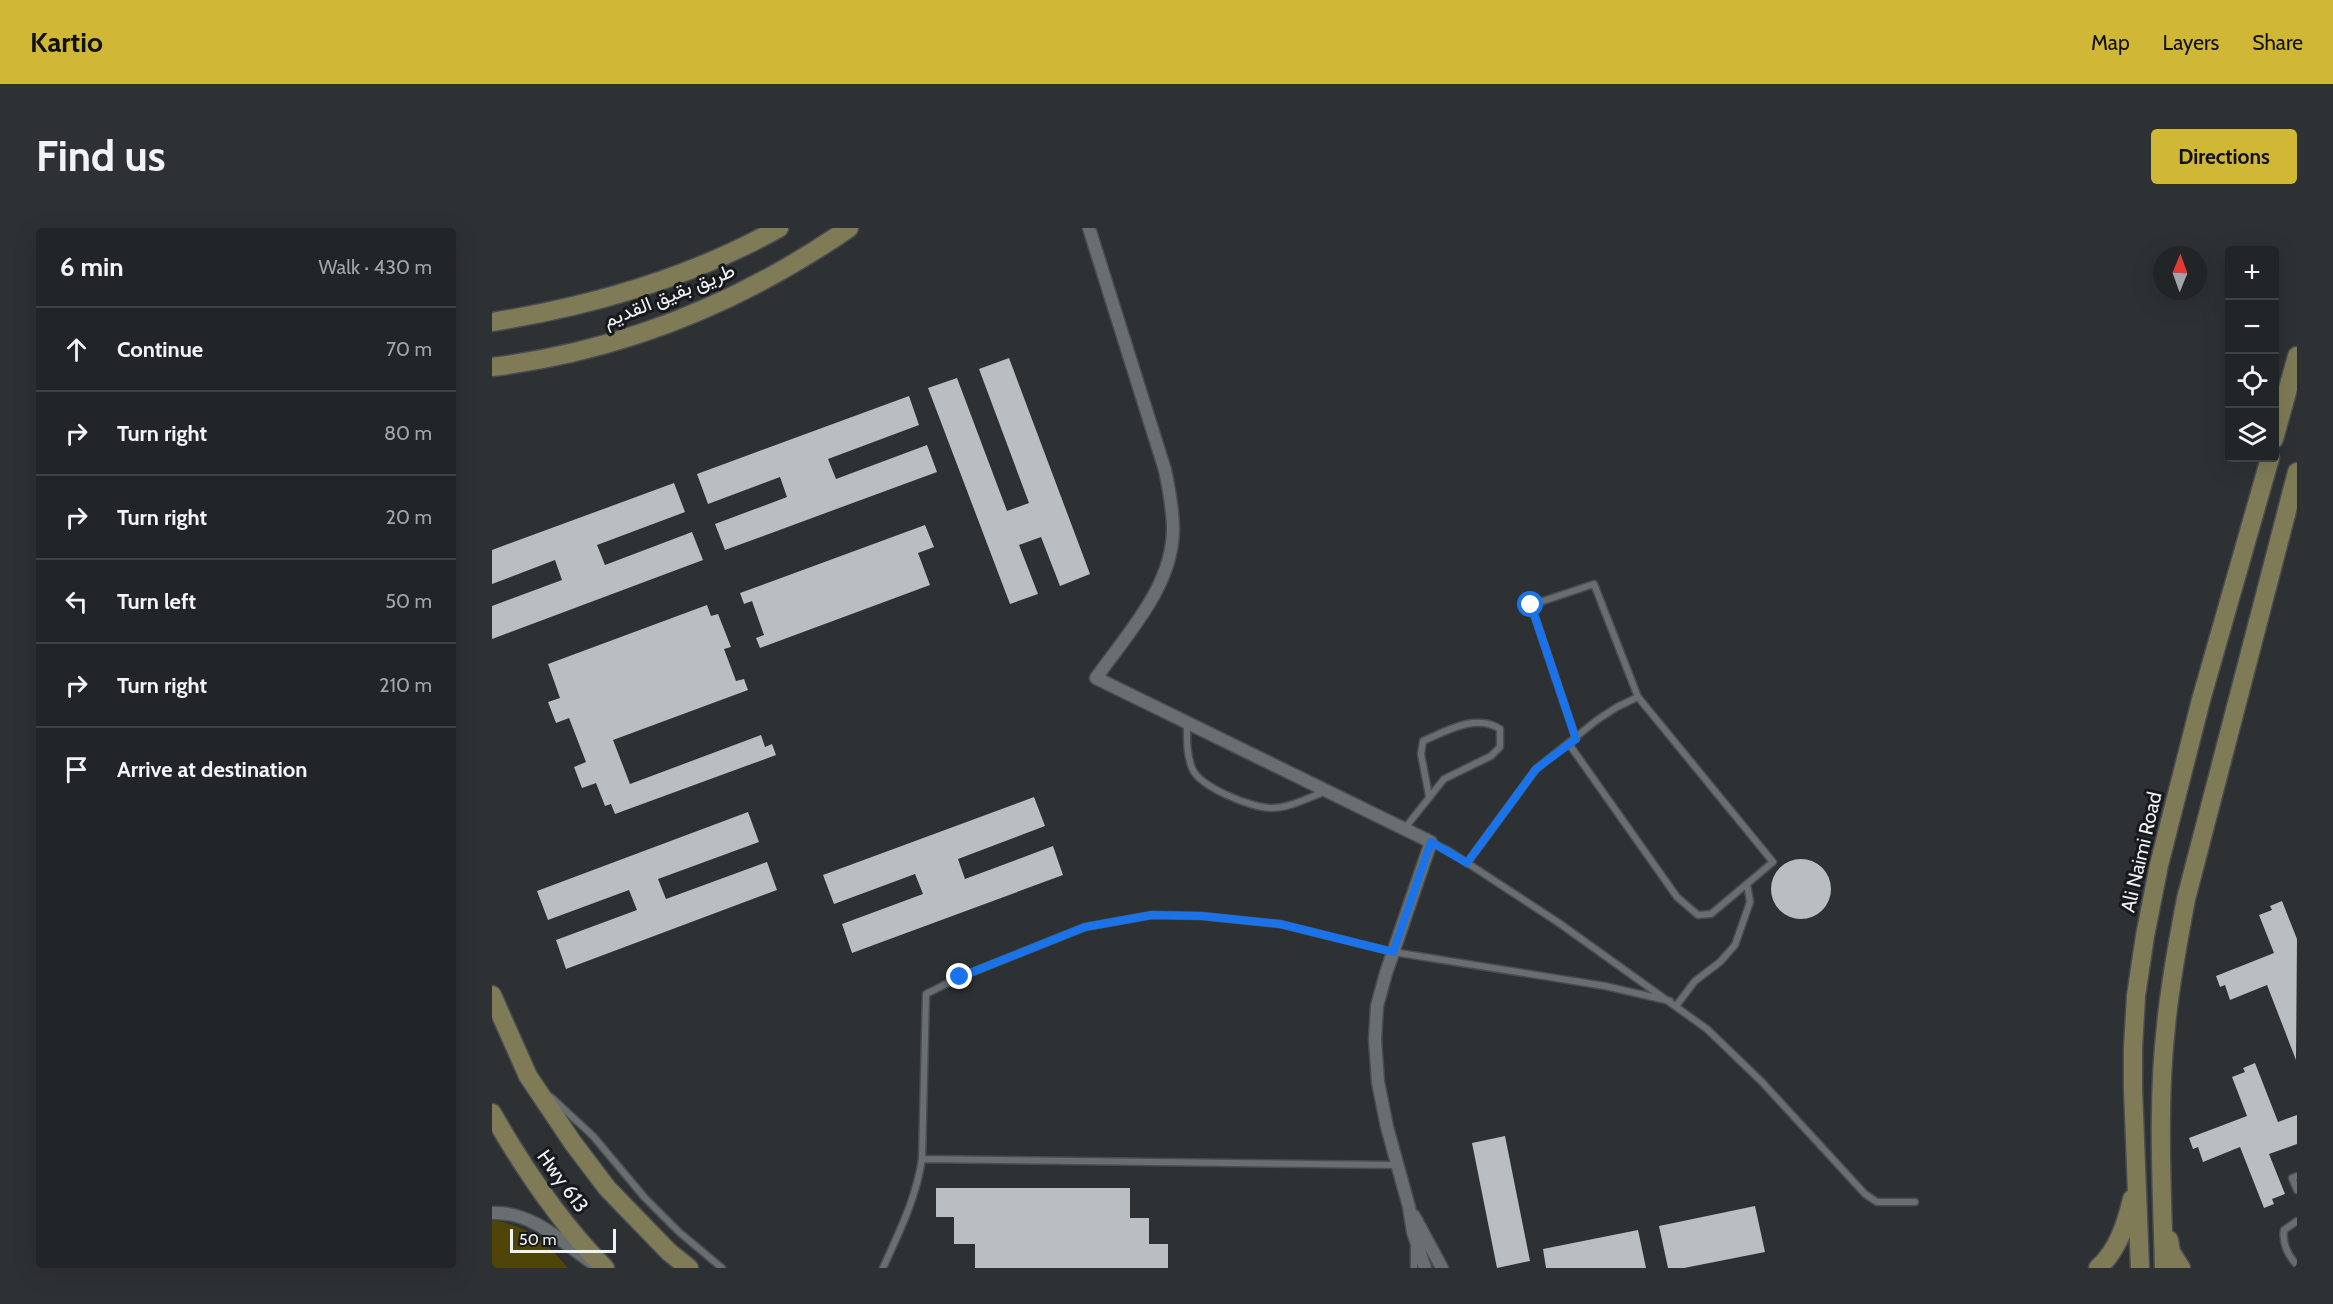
<!DOCTYPE html>
<meta charset="utf-8">
<style>
body{margin:0;font-family:Cabin,Vazirmatn,sans-serif;background:#2e3133;color:#f1f3f6}
.controls{position:absolute;right:18px;top:18px;display:grid;overflow:hidden;border-radius:6px;box-shadow:0 6px 24px #0002}
.controls button{width:54px;height:54px;display:grid;place-items:center;padding:0;border:0;border-bottom:2px solid #3f4244;background:#222527;color:#f1f3f6;font:30px sans-serif}
.compass{position:absolute;left:1661px;top:18px;width:54px;height:54px;border-radius:50%;background:#222527;box-shadow:0 6px 24px #0002;rotate:1deg}
.scale{position:absolute;left:18px;bottom:15px;width:106px;box-sizing:border-box;padding-left:6px;border:3px solid #f0f3f5;border-top:0;font-size:16px;line-height:21px;white-space:nowrap;color:#f0f3f5;-webkit-text-stroke:4px #17191a;paint-order:stroke}
.stop{position:absolute;width:18px;height:18px;margin:-14px;border:4px solid #1a73e8;border-radius:50%;background:#fff}
.stop.end{background:#1a73e8;border-color:#fff;box-shadow:0 2px 6px #0008}
.list{margin:0;padding:0;list-style:none}
h2{display:flex;justify-content:space-between;align-items:center;height:78px;margin:0;padding:0 24px;font-size:26px}
h2 small{font-size:20px;font-weight:400;color:#a2a5a7}
.list li{display:grid;grid-template-columns:39px 1fr auto;gap:18px;align-items:center;box-sizing:border-box;height:84px;padding:0 24px;border-top:2px solid #3f4244}
.list b{display:block;font-size:22px;white-space:nowrap}
.list em{font-size:20px;font-style:normal;color:#a2a5a7}
.icon{flex:none;width:33px;height:33px;fill:none;stroke:currentColor;stroke-width:2;stroke-linecap:round;stroke-linejoin:round}
.map{position:relative;flex:none;width:1805px;height:1040px;overflow:hidden;border-radius:6px}
header{display:flex;align-items:center;gap:36px;box-sizing:border-box;height:84px;padding:0 30px;background:#d0b836;color:#111}
header strong{font-size:28px}
nav{display:flex;gap:33px;margin-inline-start:auto;font-size:21px}
.intro{display:flex;align-items:center;justify-content:space-between;box-sizing:border-box;height:144px;padding:0 36px}
h1{margin:0;font-size:42px}
.button{padding:15px 27px;border-radius:6px;background:#d0b836;color:#111;font-size:21px;font-weight:700}
main{display:flex;gap:36px;padding:0 36px}
aside{flex:1;background:#222527;border-radius:6px;box-shadow:0 6px 24px #0002}
.map>svg:first-child{display:block}
.green{fill:#504509}
.building{fill:#b9bec2}
.lines{fill:none;stroke-linecap:round;stroke-linejoin:round}
.lane-casing{stroke:#4a4d50;stroke-width:9}
.street-casing{stroke:#4a4d50;stroke-width:15}
.secondary-casing{stroke:#4a4d50;stroke-width:21}
.lane{stroke:#696e71;stroke-width:6}
.street{stroke:#696e71;stroke-width:12}
.secondary{stroke:#7f7b57;stroke-width:18}
.route{stroke:#1a73e8;stroke-width:8}
.labels{text-anchor:middle;stroke-width:6;stroke-linejoin:round;paint-order:stroke}
.street-label{font-size:20px;fill:#f0f3f5;stroke:#17191a}
</style>
<header>
<strong>Kartio</strong>
<nav><a>Map</a><a>Layers</a><a>Share</a></nav>
</header>
<div class="intro"><h1>Find us</h1><a class="button">Directions</a></div>
<main>
<aside>
<h2>6 min<small>Walk · 430 m</small></h2>
<ul class="list">
<li><svg class="icon" aria-label="ahead" viewBox="0 0 24 24"><path d="M12 20V5M6 11l6-6 6 6"/></svg><div><b>Continue</b></div><em>70 m</em></li>
<li><svg class="icon" aria-label="right" viewBox="0 0 24 24"><path d="M7 20v-9h11M14 6l5 5-5 5"/></svg><div><b>Turn right</b></div><em>80 m</em></li>
<li><svg class="icon" aria-label="right" viewBox="0 0 24 24"><path d="M7 20v-9h11M14 6l5 5-5 5"/></svg><div><b>Turn right</b></div><em>20 m</em></li>
<li><svg class="icon" aria-label="left" viewBox="0 0 24 24"><path d="M17 20v-9H6M10 6l-5 5 5 5"/></svg><div><b>Turn left</b></div><em>50 m</em></li>
<li><svg class="icon" aria-label="right" viewBox="0 0 24 24"><path d="M7 20v-9h11M14 6l5 5-5 5"/></svg><div><b>Turn right</b></div><em>210 m</em></li>
<li><svg class="icon" aria-label="arrive" viewBox="0 0 24 24"><path d="M6 21V4h12l-3 4 3 4H6"/></svg><div><b>Arrive at destination</b></div></li>
</ul>
</aside>
<div class="map">
<svg width="1805" height="1040" viewBox="0 0 1805 1040">
<rect width="100%" height="100%" fill="#2d3134"/>
<path class="green" d="M 0,992 C 35,997 54,1014 76,1040 L 0,1040 Z"/>
<path class="building" d="M 517,130 L 598,346 L 568,358 L 549,309 L 527,317 L 546,366 L 518,376 L 436,160 L 465,150 L 515,283 L 537,275 L 487,141 Z
M 417,168 L 427,197 L 336,231 L 344,251 L 435,217 L 445,244 L 233,322 L 223,296 L 295,269 L 288,249 L 216,276 L 205,246 Z
M 182,255 L 193,284 L 105,317 L 113,337 L 200,304 L 211,332 L 0,411 L 0,378 L 70,352 L 63,332 L 0,356 L 0,322 Z
M 433,297 L 442,319 L 426,325 L 438,357 L 268,420 L 264,410 L 272,407 L 260,373 L 252,376 L 248,365 Z
M 215,377 L 219,388 L 226,386 L 239,419 L 232,421 L 244,453 L 252,451 L 256,462 L 121,512 L 138,556 L 269,507 L 273,519 L 280,516 L 284,527 L 123,586 L 119,576 L 113,578 L 104,555 L 90,560 L 82,539 L 94,534 L 77,490 L 64,495 L 56,474 L 68,470 L 56,436 Z
M 542,569 L 553,598 L 466,631 L 473,651 L 561,618 L 571,647 L 360,725 L 350,696 L 431,666 L 423,646 L 342,676 L 331,647 Z
M 256,584 L 267,614 L 166,651 L 174,671 L 275,634 L 285,662 L 74,741 L 64,712 L 145,682 L 137,662 L 56,692 L 45,663 Z
M1279 661a30 30 0 1 1 60 0a30 30 0 1 1-60 0Z
M 1790,673 L 1805,711 L 1804,832 L 1775,757 L 1738,772 L 1733,757 L 1728,759 L 1724,748 L 1782,725 L 1767,687 L 1780,682 L 1778,678 Z
M 1763,835 L 1786,894 L 1805,887 L 1805,916 L 1777,926 L 1793,966 L 1780,971 L 1782,976 L 1772,980 L 1748,919 L 1711,934 L 1706,919 L 1701,921 L 1697,910 L 1755,888 L 1740,849 L 1753,844 L 1751,840 Z
M 1013,908 L 1038,1033 L 1005,1040 L 980,915 Z
M 444,960 L 638,960 L 638,990 L 657,990 L 657,1016 L 676,1016 L 676,1040 L 483,1040 L 483,1016 L 462,1016 L 462,989 L 444,989 Z
M 1263,978 L 1273,1024 L 1192,1040 L 1176,1040 L 1167,998 Z
M 1146,1002 L 1154,1040 L 1054,1040 L 1051,1021 Z"/>
<g class="lines">
<g class="lane-casing">
<path id="lane" d="M 695,494 C 695,509 694,525 700,540 C 707,559 760,580 779,580 C 797,580 816,570 832,564
M 1077,516 L 1185,669 L 1206,687 L 1219,686 L 1281,634 L 1146,469 L 1102,356 L 1039,377 L 1084,511
M 913,600 L 952,551 L 999,528 L 1008,519 L 1008,501 C 985,485 954,503 931,513 L 929,526 L 937,568
M 939,614 L 957,623 L 1067,695 L 1215,801 L 1270,854 L 1373,966 L 1385,974 L 1423,974
M 975,635 L 1044,541 L 1105,492 L 1125,479 L 1146,469
M 1184,778 L 1203,753 L 1228,734 L 1243,717 L 1258,674 L 1255,656
M 59,869 L 101,908 L 153,970 L 187,1004 L 230,1040
M 430,931 L 904,937
M 1805,948 L 1800,950 L 1805,962
M 1805,993 L 1792,1002 C 1790,1015 1796,1028 1805,1037
M 391,1040 C 407,1004 424,971 430,931 L 434,766 L 468,749 L 593,699 L 660,687 L 710,688 L 788,696 L 901,724 L 1113,758 L 1178,773
M 922,1040 L 922,1020"/>
</g>
<g class="street-casing">
<path id="street" d="M 597,0 L 673,242 C 677,261 681,281 681,301 C 681,358 635,406 604,450 L 939,614 L 894,745 L 885,778 L 883,811 L 886,854 L 895,899 L 917,979 L 921,1004 L 933,1040
M 0,985 C 39,983 69,1013 99,1034
M 922,988 L 950,1040"/>
</g>
<g class="secondary-casing">
<path id="secondary" d="M 0,94 C 100,78 198,50 287,0
M 0,139 C 129,123 250,74 357,0
M 1782,211 L 1805,128
M 0,767 L 36,848 L 81,915 L 115,960 L 177,1024 L 197,1040
M 0,885 C 32,941 68,995 113,1040
M 1677,1012 L 1679,1024 L 1689,1040
M 1606,1040 C 1626,1022 1634,996 1640,971
M 1648,1040 L 1641,861 L 1641,820 L 1644,768 L 1653,708 L 1667,637 L 1709,472 L 1778,230
M 1672,1040 C 1670,960 1665,878 1674,798 C 1678,755 1686,713 1694,671 L 1805,244"/>
</g>
<use href="#lane" class="lane"/>
<use href="#street" class="street"/>
<use href="#secondary" class="secondary"/>
</g>
<g class="lines">
<path class="route" d="M 468,749 L 593,699 L 660,687 L 710,688 L 788,696 L 901,724 L 939,614 L 975,635 L 1044,541 L 1084,511 L 1039,377"/>
</g>
<g class="labels">
<g class="street-label">
<text transform="translate(177 67) rotate(-22)" y="7">طريق بقيق القديم</text>
<text transform="translate(1649 624) rotate(-77)" y="7">Ali Naimi Road</text>
<text transform="translate(71 953) rotate(54)" y="7">Hwy 613</text>
</g>
</g>
</svg>
<div class="controls">
<button>+</button>
<button>−</button>
<button><svg class="icon" aria-label="locate" viewBox="0 0 24 24"><circle cx="12" cy="12" r="6"/><path d="M12 2v4M12 18v4M2 12h4M18 12h4"/></svg></button>
<button><svg class="icon" aria-label="layers" viewBox="0 0 24 24"><path d="M12 4l9 5-9 5-9-5zM3 14l9 5 9-5"/></svg></button>
</div>
<svg class="compass" viewBox="-18 -18 36 36"><path d="M0-13l5 13h-10z" fill="#e53935"/><path d="M0 13l5-13h-10z" fill="#a2a5a7"/></svg>
<div class="scale">50 m</div>
<div class="stop" style="left:1039px;top:377px"></div>
<div class="stop end" style="left:468px;top:749px"></div>
</div>
</main>
